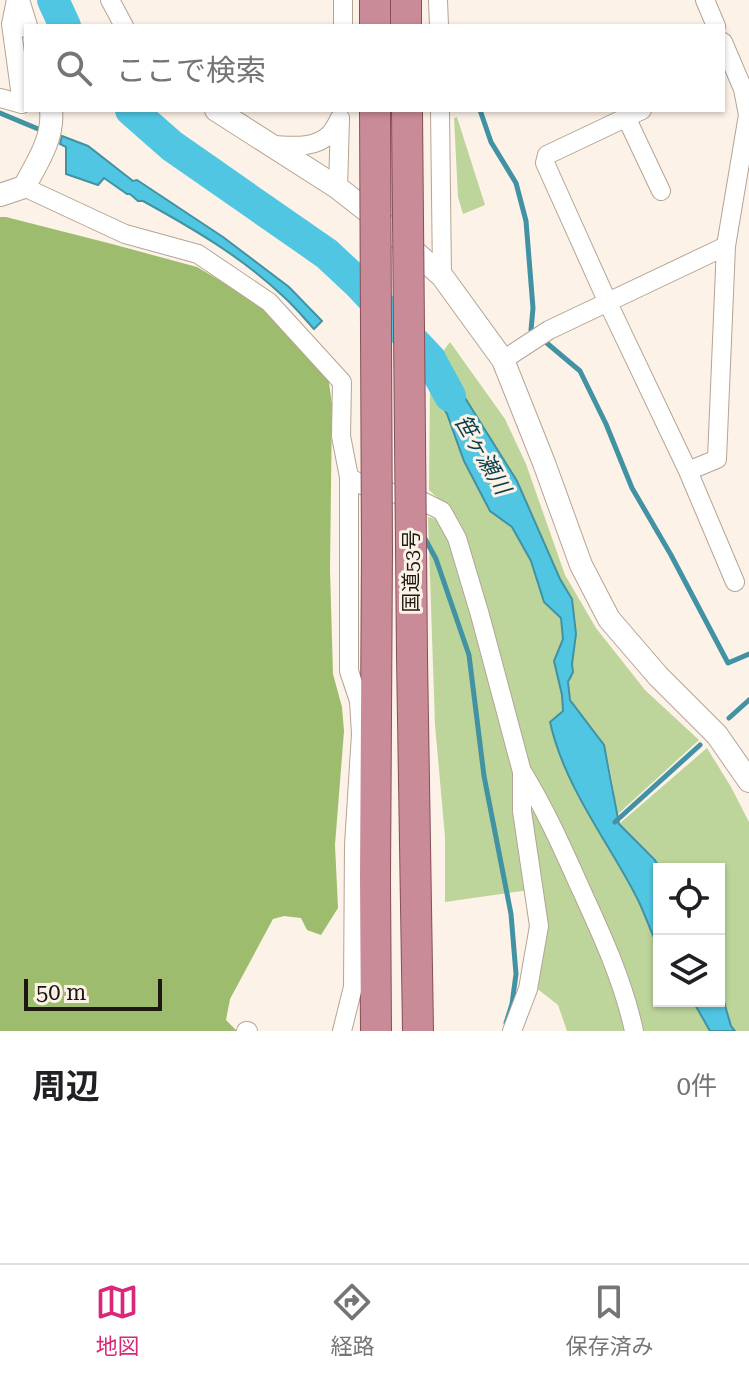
<!DOCTYPE html>
<html lang="ja">
<meta charset="utf-8">
<style>
body{margin:0;font-family:"Roboto Serif","Noto Sans JP",serif;background:#f2f2f2;color:#202124}
.controls{position:absolute;right:24px;bottom:24px;display:grid;overflow:hidden;border-radius:0px;box-shadow:0 2px 6px #0004}
.controls button{width:72px;height:72px;display:grid;place-items:center;padding:0;border:0;border-bottom:2px solid #e0e0e0;background:#fff;color:#202124;font:40px sans-serif}
.scale{position:absolute;left:24px;bottom:20px;width:138px;box-sizing:border-box;padding-left:8px;border:4px solid #1d1711;border-top:0;font-size:22px;line-height:28px;white-space:nowrap;color:#1d1711;-webkit-text-stroke:6px #fdf2e8;paint-order:stroke}
.list{margin:0;padding:0;list-style:none}
h2{display:flex;justify-content:space-between;align-items:center;height:104px;margin:0;padding:0 32px;font-size:34px}
h2 small{font-size:26px;font-weight:400;color:#757577}
.icon{flex:none;width:44px;height:44px;fill:none;stroke:currentColor;stroke-width:2;stroke-linecap:round;stroke-linejoin:round}
.map{position:relative;flex:none;width:749px;height:1031px;overflow:hidden}
.search{position:absolute;background:#fff;box-shadow:0 2px 6px #0004;left:24px;right:24px;top:24px;height:88px;display:flex;align-items:center;gap:20px;box-sizing:border-box;padding:0 28px;border-radius:0px;color:#757577;font-size:30px}
.sheet{height:232px;background:#fff}
nav{display:flex;justify-content:space-around;align-items:center;box-sizing:border-box;height:112px;border-top:2px solid #e0e0e0;background:#fff;font-size:22px;color:#757577}
nav a{display:grid;justify-items:center;gap:4px}
nav .on{color:#db2777}
.map>svg:first-child{display:block}
.green{fill:#bdd59b}
.forest{fill:#9dbc6e}
.water{fill:#51c6e2;stroke:#4192a3;stroke-width:2}
.lines{fill:none;stroke-linecap:round;stroke-linejoin:round}
.stream{stroke:#4192a3;stroke-width:5}
.river{stroke:#51c6e2;stroke-width:32}
.minor-casing{stroke:#b4a494;stroke-width:20}
.tertiary-casing{stroke:#b4a494;stroke-width:24}
.trunk-casing{stroke:#845058;stroke-width:32}
.minor{stroke:#fff;stroke-width:18}
.tertiary{stroke:#fff;stroke-width:22}
.trunk{stroke:#ca8b98;stroke-width:30}
.trunk-bridge-casing{stroke:#845058;stroke-width:32;stroke-linecap:butt}
.trunk-bridge{stroke:#ca8b98;stroke-width:30}
.labels{text-anchor:middle;stroke-width:6;stroke-linejoin:round;paint-order:stroke}
.street-label{font-size:20px;fill:#1d1711;stroke:#fdf2e8}
.water-label{font-size:22px;font-style:italic;fill:#083f4a;stroke:#fdf2e8}
</style>
<div class="map">
<svg width="749" height="1031" viewBox="0 0 749 1031">
<rect width="100%" height="100%" fill="#fdf2e8"/>
<path class="green" d="M 457,117 L 485,205 L 463,214 L 458,197 L 454,118 Z
M 450,342 L 505,419 L 526,464 L 565,575 L 596,628 L 645,690 L 699,740 L 617,815 C 615,797 610,763 604,747 C 594,719 556,706 573,672 L 572,599 L 560,579 L 517,481 L 462,393 L 441,354 Z
M 430,384 L 447,414 L 464,461 L 490,511 L 512,526 L 531,561 L 544,602 L 561,618 L 563,639 L 554,661 L 562,695 L 574,789 L 639,902 L 659,948 L 659,1001 L 693,1001 L 710,1031 L 639,1031 L 528,769 L 448,508 L 429,490 Z
M 428,517 L 439,520 L 452,542 L 515,771 L 529,890 L 445,902 L 445,837 L 435,725 Z
M 707,748 L 731,787 L 749,822 L 749,1031 L 735,1031 L 731,1026 L 719,985 L 719,869 L 660,869 L 655,859 L 619,824 Z
M 538,809 L 604,956 L 628,1031 L 567,1031 L 558,1005 L 535,987 L 530,812 Z"/>
<path class="forest" d="M 0,217 L 6,217 L 112,244 L 197,267 L 263,306 L 327,369 L 332,404 L 330,570 L 333,674 L 342,707 L 344,731 L 335,845 L 338,908 L 321,935 L 307,930 L 301,918 L 284,916 L 273,919 L 230,999 L 226,1020 L 237,1031 L 0,1031 Z"/>
<path class="water" d="M 62,136 L 88,146 L 133,181 L 137,180 L 223,237 L 289,287 L 322,321 L 314,329 C 304,318 295,307 284,297 C 242,257 192,228 143,201 L 138,201 L 130,194 L 127,194 L 104,178 L 98,185 L 66,174 L 66,147 L 60,144 Z
M 429,338 L 441,354 L 462,393 L 517,481 L 560,579 L 572,599 L 576,634 L 572,664 L 573,672 L 568,682 L 570,700 L 604,745 L 619,824 L 655,860 L 660,869 L 659,948 C 651,933 646,917 639,902 C 609,842 565,789 550,722 L 563,711 L 562,695 L 554,661 L 563,639 L 561,618 L 544,602 L 531,561 L 512,527 L 490,511 L 464,461 L 447,414 L 430,384 Z
M 719,985 L 731,1026 L 735,1031 L 710,1031 L 693,1001 L 719,1001 Z"/>
<g class="lines">
<path class="stream" d="M 480,110 L 491,142 L 516,183 L 526,221 L 533,308 L 531,330 L 534,333
M 0,113 L 43,131
M 542,339 L 580,371 L 606,424 L 632,488 L 671,555 L 728,663 L 749,654
M 423,535 L 436,559 L 469,655 L 484,776 L 511,914 L 516,974 L 512,1004 L 506,1023
M 729,718 L 749,700
M 615,822 L 700,745"/>
<path class="river" d="M 53,0 L 65,26
M 131,110 L 172,146 L 327,254 L 357,282 L 430,359 L 450,396"/>
<g class="minor-casing">
<path id="minor" d="M 110,0 L 124,26
M 438,0 L 439,26
M 705,0 L 716,26
M 343,26 L 343,0
M 0,98 L 22,104 L 11,24 L 16,0
M 440,110 L 442,276
M 642,110 L 547,155 L 545,163 L 608,303 L 688,471 L 735,582
M 626,117 L 661,191
M 273,145 C 292,146 315,149 330,134 C 334,130 337,123 340,118
M 24,187 L 125,234 L 198,254 L 269,302 L 342,382 L 341,436 L 349,477 L 362,485 L 420,500 L 442,511 L 457,538 L 480,615 L 522,772 L 522,811 L 539,926 L 528,989 L 512,1031
M 338,188 L 340,119
M 503,360 L 549,330 L 726,246 L 748,115 L 743,89 L 723,42
M 688,471 L 717,459 L 726,246
M 523,773 C 545,809 562,847 579,885 C 601,933 623,980 634,1031
M 246,1031 L 248,1031
M 342,1031 L 353,987 L 354,845 L 361,734 L 359,701 L 349,671 L 349,477"/>
</g>
<g class="tertiary-casing">
<path id="tertiary" d="M 18,0 L 26,26
M 216,110 L 338,188 L 380,221 L 442,276 L 503,360 L 544,463 L 581,565 L 609,619 L 658,676 L 717,735 L 749,781
M 0,195 L 24,187 C 37,163 54,138 51,110"/>
</g>
<g class="trunk-casing">
<path id="trunk" d="M 375,0 L 375,26
M 406,0 L 406,26
M 412,657 L 418,1031
M 376,1031 L 375,879 L 377,552"/>
</g>
<use href="#minor" class="minor"/>
<use href="#tertiary" class="tertiary"/>
<use href="#trunk" class="trunk"/>
<g class="trunk-bridge-casing">
<path id="trunk-bridge" d="M 375,110 L 377,552
M 407,110 L 412,657"/>
</g>
<use href="#trunk-bridge" class="trunk-bridge"/>
</g>
<g class="labels">
<g class="street-label">
<text transform="translate(411 571) rotate(-90)" y="7">国道53号</text>
</g>
<g class="water-label">
<text transform="translate(483 454) rotate(60)" y="8">笹ヶ瀬川</text>
</g>
</g>
</svg>
<div class="controls">
<button><svg class="icon" aria-label="locate" viewBox="0 0 24 24"><circle cx="12" cy="12" r="6"/><path d="M12 2v4M12 18v4M2 12h4M18 12h4"/></svg></button>
<button><svg class="icon" aria-label="layers" viewBox="0 0 24 24"><path d="M12 4l9 5-9 5-9-5zM3 14l9 5 9-5"/></svg></button>
</div>
<div class="scale">50 m</div>
<div class="search"><svg class="icon" aria-label="search" viewBox="0 0 24 24"><circle cx="10" cy="10" r="6"/><path d="M15 15l6 6"/></svg>ここで検索</div>
</div>
<section class="sheet">
<h2>周辺<small>0件</small></h2>
<ul class="list">
</ul>
</section>
<nav>
<a class="on"><svg class="icon" aria-label="map" viewBox="0 0 24 24"><path d="M3 6l6-2 6 2 6-2v14l-6 2-6-2-6 2zM9 4v14M15 6v14"/></svg>地図</a>
<a><svg class="icon" aria-label="directions" viewBox="0 0 24 24"><path d="M12 3l9 9-9 9-9-9zM9 14v-3h6M13 9l2 2-2 2"/></svg>経路</a>
<a><svg class="icon" aria-label="saved" viewBox="0 0 24 24"><path d="M7 4h10v16l-5-4-5 4z"/></svg>保存済み</a>
</nav>
